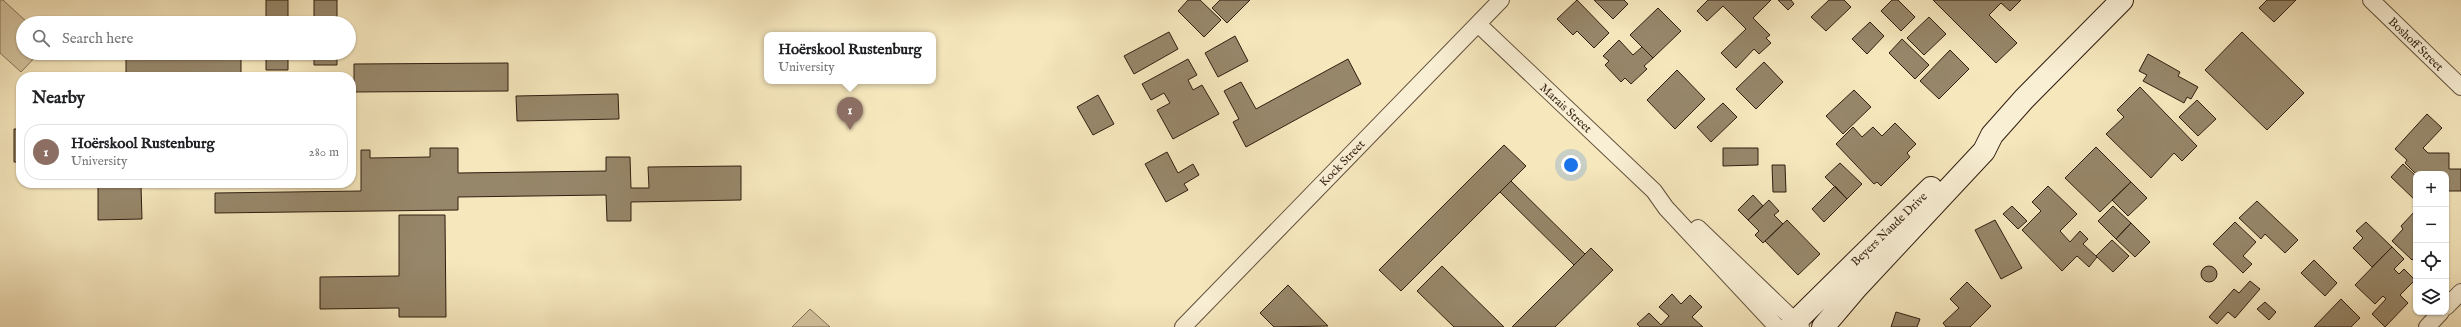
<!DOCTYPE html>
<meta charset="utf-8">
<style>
body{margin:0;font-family:"IM FELL English",serif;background:#f2f2f2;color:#202124}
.controls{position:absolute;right:12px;bottom:12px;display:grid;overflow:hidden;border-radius:8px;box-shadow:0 1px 3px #0004}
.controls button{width:36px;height:36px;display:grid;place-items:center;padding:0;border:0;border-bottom:1px solid #e0e0e0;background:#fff;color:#202124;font:20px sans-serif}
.you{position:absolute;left:1571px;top:165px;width:14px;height:14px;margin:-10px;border:3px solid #fff;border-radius:50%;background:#1a73e8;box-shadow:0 0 0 6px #1a73e833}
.badge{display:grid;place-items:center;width:26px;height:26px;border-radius:50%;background:#8f2418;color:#fff;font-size:13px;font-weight:700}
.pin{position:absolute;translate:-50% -33px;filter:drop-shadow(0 1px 2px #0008)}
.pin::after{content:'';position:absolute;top:21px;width:14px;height:12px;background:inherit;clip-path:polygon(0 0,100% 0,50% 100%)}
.popup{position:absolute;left:764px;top:32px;width:172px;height:52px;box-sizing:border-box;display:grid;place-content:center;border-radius:8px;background:#fff;filter:drop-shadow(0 1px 3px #0005);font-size:13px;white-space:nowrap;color:#757577}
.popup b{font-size:15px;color:#202124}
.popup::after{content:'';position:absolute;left:50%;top:100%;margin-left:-8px;border:8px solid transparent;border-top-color:#fff}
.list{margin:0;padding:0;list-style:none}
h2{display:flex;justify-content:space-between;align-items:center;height:52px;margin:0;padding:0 16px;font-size:17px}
h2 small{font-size:13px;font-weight:400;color:#757577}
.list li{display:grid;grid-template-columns:26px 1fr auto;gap:12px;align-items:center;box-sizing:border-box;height:56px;margin:0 8px 8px;padding:0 8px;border:1px solid #e0e0e0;border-radius:16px}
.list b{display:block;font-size:15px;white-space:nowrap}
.list p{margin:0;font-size:13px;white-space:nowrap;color:#757577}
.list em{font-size:13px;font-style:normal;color:#757577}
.icon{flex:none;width:22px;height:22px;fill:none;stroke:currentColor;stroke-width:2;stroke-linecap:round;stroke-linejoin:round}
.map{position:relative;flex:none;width:2461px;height:327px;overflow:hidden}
.search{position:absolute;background:#fff;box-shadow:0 1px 3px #0004;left:16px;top:16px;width:340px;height:44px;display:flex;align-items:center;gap:10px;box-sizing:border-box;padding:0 14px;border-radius:22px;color:#757577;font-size:15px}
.panel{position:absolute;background:#fff;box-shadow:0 1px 3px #0004;left:16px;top:72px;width:340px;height:116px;border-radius:16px}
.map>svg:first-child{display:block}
.green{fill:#d5c5a0;stroke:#837258}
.building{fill:#97876a;stroke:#311e10}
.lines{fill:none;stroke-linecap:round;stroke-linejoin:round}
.street-casing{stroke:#62503b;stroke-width:18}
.secondary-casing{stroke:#311e10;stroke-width:24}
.street{stroke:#f9efd4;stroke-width:16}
.secondary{stroke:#f9efd4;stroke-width:22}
.labels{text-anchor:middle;stroke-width:3;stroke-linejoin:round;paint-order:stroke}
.street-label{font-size:12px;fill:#311e10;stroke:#f9efd4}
</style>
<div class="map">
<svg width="2461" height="327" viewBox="0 0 2461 327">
<rect width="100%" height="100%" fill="#f6e7bd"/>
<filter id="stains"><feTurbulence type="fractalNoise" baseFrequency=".005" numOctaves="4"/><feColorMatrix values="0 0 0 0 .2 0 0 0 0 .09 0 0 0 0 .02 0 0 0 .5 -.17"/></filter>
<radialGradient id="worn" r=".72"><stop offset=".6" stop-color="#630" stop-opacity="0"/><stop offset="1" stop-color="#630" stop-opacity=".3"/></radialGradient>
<path class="green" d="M 0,0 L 3,0 L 28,23 L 23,23 L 23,53 L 39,53 L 21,72 L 0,53 Z
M 810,309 L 830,327 L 792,327 Z"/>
<path class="building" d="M 266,0 L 288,0 L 288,23 L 266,23 Z
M 314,0 L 337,0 L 337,23 L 314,23 Z
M 1188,0 L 1200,0 L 1221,20 L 1204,37 L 1178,11 Z
M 1220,0 L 1250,0 L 1227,23 L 1212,8 Z
M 1577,0 L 1609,33 L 1594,48 L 1577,31 L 1573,35 L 1557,19 Z
M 1594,0 L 1624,0 L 1628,4 L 1613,19 Z
M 1708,0 L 1771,0 L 1753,18 L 1770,35 L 1766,38 L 1771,43 L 1759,54 L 1754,49 L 1736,68 L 1721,53 L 1746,29 L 1723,6 L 1707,21 L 1697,11 Z
M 1778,0 L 1791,0 L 1794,4 L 1788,10 Z
M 1829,0 L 1844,0 L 1851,7 L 1826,31 L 1811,17 Z
M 1892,0 L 1898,0 L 1915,17 L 1901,31 L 1881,11 Z
M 1933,0 L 2021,0 L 2010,11 L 2001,3 L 1989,15 L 2017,43 L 1996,63 Z
M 2267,0 L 2296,0 L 2274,22 L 2259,8 Z
M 1658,8 L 1681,31 L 1653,58 L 1630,35 Z
M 1929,17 L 1946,34 L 1924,55 L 1907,38 Z
M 1870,22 L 1884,36 L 1867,54 L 1852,39 Z
M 1169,32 L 1178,49 L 1134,74 L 1124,56 Z
M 2242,32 L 2304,93 L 2267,130 L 2205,70 Z
M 1235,36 L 1248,61 L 1218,77 L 1205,53 Z
M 1902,39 L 1929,65 L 1915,79 L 1889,53 Z
M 1619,40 L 1633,55 L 1642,47 L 1653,58 L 1644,66 L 1647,69 L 1631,84 L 1625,78 L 1621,82 L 1605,65 L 1609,61 L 1603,56 Z
M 1950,50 L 1969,69 L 1939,99 L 1920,81 Z
M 126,53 L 241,53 L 241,77 L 126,77 Z
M 266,53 L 288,53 L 288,70 L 266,70 Z
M 314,53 L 337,53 L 337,65 L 314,65 Z
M 2148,54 L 2180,72 L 2178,76 L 2198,87 L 2191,99 L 2187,97 L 2184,103 L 2143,81 L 2147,75 L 2139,71 Z
M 1188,59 L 1197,75 L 1188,80 L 1193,90 L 1202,85 L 1219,114 L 1173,139 L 1157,110 L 1170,103 L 1164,93 L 1151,100 L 1142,84 Z
M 1348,59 L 1361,84 L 1246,147 L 1233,122 L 1239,119 L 1224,91 L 1241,82 L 1256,109 Z
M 1764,62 L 1783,82 L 1756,109 L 1736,89 Z
M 508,63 L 508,91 L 354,92 L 354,64 Z
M 1677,70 L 1705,99 L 1675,129 L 1647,100 Z
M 2140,87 L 2197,146 L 2182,161 L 2174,153 L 2151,178 L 2106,134 L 2124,117 L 2117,110 Z
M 1854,90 L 1871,107 L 1843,134 L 1826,116 Z
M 618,94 L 619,119 L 517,121 L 516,96 Z
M 1098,95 L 1114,124 L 1093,135 L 1077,107 Z
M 2197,100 L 2216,119 L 2198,136 L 2179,117 Z
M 1723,103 L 1737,117 L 1711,142 L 1697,127 Z
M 2427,114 L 2442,128 L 2423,148 L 2428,153 L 2449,153 L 2449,169 L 2461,169 L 2461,191 L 2446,191 L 2446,174 L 2416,174 L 2405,163 L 2407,160 L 2395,149 Z
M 1895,123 L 1916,144 L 1907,153 L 1910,157 L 1881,186 L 1877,182 L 1874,184 L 1836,144 L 1853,127 L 1862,137 L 1873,127 L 1882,136 Z
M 14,129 L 21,129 L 21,162 L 14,162 Z
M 1504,145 L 1526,166 L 1401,291 L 1379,270 Z
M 2096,147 L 2131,182 L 2100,212 L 2065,178 Z
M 430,148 L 458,148 L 458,173 L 606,171 L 606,157 L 630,157 L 631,188 L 649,188 L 648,167 L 741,166 L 741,200 L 631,202 L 631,221 L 607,221 L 606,195 L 458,197 L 458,210 L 215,213 L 215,193 L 361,191 L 361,150 L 370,150 L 370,158 L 430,157 Z
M 1723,148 L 1758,148 L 1758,165 L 1723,166 Z
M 1167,152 L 1178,173 L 1193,164 L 1199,175 L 1184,184 L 1188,190 L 1166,202 L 1145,164 Z
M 1840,163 L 1862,184 L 1847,199 L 1825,177 Z
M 2403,164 L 2416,176 L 2416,201 L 2391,177 Z
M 1772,165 L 1785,165 L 1786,192 L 1773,192 Z
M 1511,181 L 1585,254 L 1574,265 L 1500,192 Z
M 2131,182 L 2147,198 L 2128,216 L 2112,200 Z
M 141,186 L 142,219 L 98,220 L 98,187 Z
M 1835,186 L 1847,199 L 1824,222 L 1812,209 Z
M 2048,186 L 2077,214 L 2060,231 L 2070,242 L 2080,231 L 2088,239 L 2083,244 L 2097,257 L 2089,267 L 2077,256 L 2062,271 L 2022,230 L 2041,211 L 2032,202 Z
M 1753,195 L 1763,206 L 1748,220 L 1738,210 Z
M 1769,200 L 1779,211 L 1774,215 L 1783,224 L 1763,243 L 1755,235 L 1759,231 L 1748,220 Z
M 2257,201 L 2298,240 L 2285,253 L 2265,234 L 2261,239 L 2239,218 Z
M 2012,206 L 2027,221 L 2018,229 L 2003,214 Z
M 2113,206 L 2131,223 L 2116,239 L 2098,221 Z
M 2416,210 L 2416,256 L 2412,260 L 2392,241 L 2403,229 L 2401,226 Z
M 399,215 L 445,215 L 446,317 L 399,317 L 399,308 L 320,309 L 320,277 L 399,276 Z
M 1787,220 L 1820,254 L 1798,275 L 1765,241 Z
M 1995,220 L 2022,268 L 2001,279 L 1975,230 Z
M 2235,222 L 2256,242 L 2243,256 L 2252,264 L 2243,273 L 2213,244 Z
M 2366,222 L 2392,247 L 2372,267 L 2353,248 L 2363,238 L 2356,231 Z
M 2131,223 L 2150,242 L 2135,257 L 2116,239 Z
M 2112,240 L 2129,256 L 2113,272 L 2096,256 Z
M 2392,247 L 2404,259 L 2394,269 L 2399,274 L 2404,269 L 2415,280 L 2400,295 L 2408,303 L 2385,327 L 2372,314 L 2386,299 L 2383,296 L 2375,304 L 2355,285 Z
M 1591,248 L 1613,270 L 1555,327 L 1512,327 Z
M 2314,260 L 2337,283 L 2325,296 L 2301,273 Z
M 1442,266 L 1504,327 L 1454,327 L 1417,291 Z
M2201 274a8 8 0 1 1 16 0a8 8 0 1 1-16 0Z
M 2250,281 L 2260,289 L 2235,318 L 2228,312 L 2217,324 L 2209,317 L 2234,289 L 2239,293 Z
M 1967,282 L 1991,306 L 1970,327 L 1946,327 L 1943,323 L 1959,308 L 1950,299 Z
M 1288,285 L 1328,326 L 1274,327 L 1260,313 Z
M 1672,294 L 1681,304 L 1690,295 L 1702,307 L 1692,317 L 1703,327 L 1640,327 L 1637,324 L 1649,313 L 1661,325 L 1669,316 L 1659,307 Z
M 2341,299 L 2360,318 L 2351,327 L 2314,327 Z
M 2265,302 L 2276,312 L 2269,320 L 2257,309 Z
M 1896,312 L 1920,319 L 1917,327 L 1891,327 Z"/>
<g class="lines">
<g class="street-casing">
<path id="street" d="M 2371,0 L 2461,87
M 1478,24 L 1654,191 L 1666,208 L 1777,327
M 1698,228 L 1801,327
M 2446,307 L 2461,292
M 1183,327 L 1501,0
M 2427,327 L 2441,312"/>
</g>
<g class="secondary-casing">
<path id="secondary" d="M 1790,327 L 1931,188
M 1823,327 L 1857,287 L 1984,151 L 1992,135 L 2024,99 L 2122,0"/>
</g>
<use href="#street" class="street"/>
<use href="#secondary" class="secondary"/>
</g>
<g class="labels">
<g class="street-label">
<text transform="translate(2416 44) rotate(44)" y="4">Boshoff Street</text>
<text transform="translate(1566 108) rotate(43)" y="4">Marais Street</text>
<text transform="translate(1342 163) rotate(-46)" y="4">Kock Street</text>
<text transform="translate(1889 229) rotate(-44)" y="4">Beyers Naude Drive</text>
</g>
</g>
<rect width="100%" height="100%" filter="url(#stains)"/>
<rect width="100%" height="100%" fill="url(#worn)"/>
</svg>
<div class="controls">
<button>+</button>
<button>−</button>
<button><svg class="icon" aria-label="locate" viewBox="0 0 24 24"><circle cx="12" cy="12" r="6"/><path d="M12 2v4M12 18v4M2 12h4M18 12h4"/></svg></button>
<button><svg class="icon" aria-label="layers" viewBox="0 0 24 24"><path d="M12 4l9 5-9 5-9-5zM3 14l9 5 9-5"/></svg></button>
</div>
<div class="you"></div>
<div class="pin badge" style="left:850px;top:130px;background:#8d6e63">1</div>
<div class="popup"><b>Hoërskool Rustenburg</b>University</div>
<div class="search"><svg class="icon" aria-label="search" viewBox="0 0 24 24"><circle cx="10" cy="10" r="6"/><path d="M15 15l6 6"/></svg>Search here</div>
<section class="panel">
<h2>Nearby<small></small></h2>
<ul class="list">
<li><span class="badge" style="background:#8d6e63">1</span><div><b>Hoërskool Rustenburg</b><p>University</p></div><em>280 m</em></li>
</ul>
</section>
</div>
